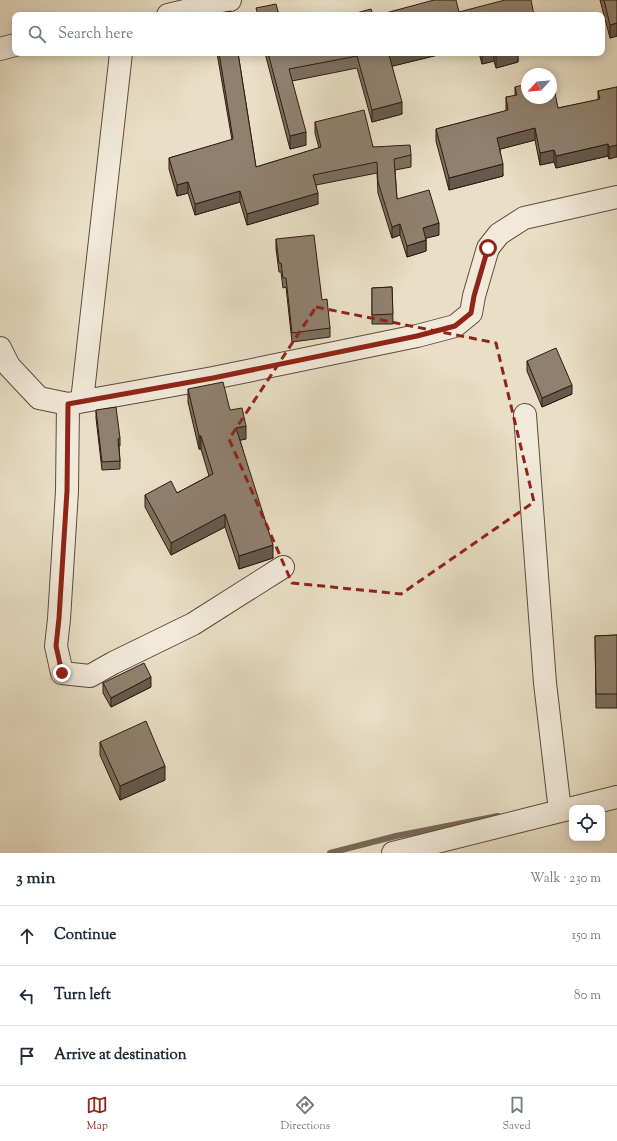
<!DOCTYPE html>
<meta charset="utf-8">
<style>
body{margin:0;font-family:"Sorts Mill Goudy",serif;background:#f6f6f7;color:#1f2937}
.controls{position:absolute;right:12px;bottom:12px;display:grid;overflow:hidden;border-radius:8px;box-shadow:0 2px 10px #0003}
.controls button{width:36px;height:36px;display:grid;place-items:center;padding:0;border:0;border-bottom:1px solid #e0e1e3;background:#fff;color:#1f2937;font:20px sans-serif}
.compass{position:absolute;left:521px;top:68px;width:36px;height:36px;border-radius:50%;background:#fff;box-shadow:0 2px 10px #0003;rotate:244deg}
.stop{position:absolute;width:12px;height:12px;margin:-9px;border:3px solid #8f2418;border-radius:50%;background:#fff}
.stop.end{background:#8f2418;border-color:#fff;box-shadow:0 1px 4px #0008}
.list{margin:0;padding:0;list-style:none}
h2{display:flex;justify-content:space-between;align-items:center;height:52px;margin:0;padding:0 16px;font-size:17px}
h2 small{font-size:13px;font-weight:400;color:#747a83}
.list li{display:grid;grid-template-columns:26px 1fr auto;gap:12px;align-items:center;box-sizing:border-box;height:60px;padding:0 16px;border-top:1px solid #e0e1e3}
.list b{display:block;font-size:15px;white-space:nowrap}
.list em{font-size:13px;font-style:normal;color:#747a83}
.icon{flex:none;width:22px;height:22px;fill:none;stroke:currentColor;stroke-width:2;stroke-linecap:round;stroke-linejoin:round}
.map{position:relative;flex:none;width:617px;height:853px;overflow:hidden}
.search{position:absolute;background:#fff;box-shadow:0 2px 10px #0003;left:12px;right:12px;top:12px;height:44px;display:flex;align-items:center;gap:10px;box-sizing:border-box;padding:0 14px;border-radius:8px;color:#747a83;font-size:15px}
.sheet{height:232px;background:#fff}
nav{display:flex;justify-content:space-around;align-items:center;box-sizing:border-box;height:56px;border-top:1px solid #e0e1e3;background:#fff;font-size:11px;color:#747a83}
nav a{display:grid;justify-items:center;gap:2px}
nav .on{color:#8f2418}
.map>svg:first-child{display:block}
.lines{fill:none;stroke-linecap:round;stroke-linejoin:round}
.stream{stroke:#796858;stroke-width:6}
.minor-casing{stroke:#5e4b3d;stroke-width:24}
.minor{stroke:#f1eada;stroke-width:22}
.wall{fill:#7c6e5f;stroke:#2f1a0f}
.shaded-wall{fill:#655a4d;stroke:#2f1a0f}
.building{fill:#90806e;stroke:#2f1a0f}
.route{stroke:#8f2418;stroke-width:5}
.marked{fill:none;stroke:#8f2418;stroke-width:3;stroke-dasharray:8 5;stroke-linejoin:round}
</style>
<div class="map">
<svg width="617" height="853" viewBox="0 0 617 853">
<rect width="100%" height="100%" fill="#e9dfc6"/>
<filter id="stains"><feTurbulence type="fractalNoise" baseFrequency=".005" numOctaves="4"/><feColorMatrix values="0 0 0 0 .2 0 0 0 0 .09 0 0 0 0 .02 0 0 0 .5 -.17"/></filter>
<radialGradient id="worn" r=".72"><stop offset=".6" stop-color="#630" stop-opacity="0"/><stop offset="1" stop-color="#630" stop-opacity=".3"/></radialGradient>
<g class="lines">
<path class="stream" d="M 330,853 L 396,836 L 498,816"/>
<g class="minor-casing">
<path id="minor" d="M 168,15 L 230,0
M 0,49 L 15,45
M 0,348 L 9,366 L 39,398 L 68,404 L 213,378 L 417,336 L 455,326 L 471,313 L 474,296 L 488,248 L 499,234 L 524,218 L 617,197
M 82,401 L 121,53
M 68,404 L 67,491 L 59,619 L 56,646 L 62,673 L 90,676 L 113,663 L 193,624 L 283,567
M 525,415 L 545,683 L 560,811
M 573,808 L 617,797
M 393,853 L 572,808"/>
</g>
<use href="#minor" class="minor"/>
</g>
<path class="wall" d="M 600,0 L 617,0 L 617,36 L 610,38 Z
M 217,53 L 238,53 L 256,167 L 319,148 L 315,133 L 315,122 L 373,147 L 411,155 L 411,167 L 395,170 L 397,199 L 439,235 L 426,238 L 426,251 L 407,257 L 400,235 L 392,238 L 378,193 L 377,173 L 316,185 L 318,204 L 247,225 L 240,202 L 195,215 L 188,193 L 177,196 L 169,169 L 169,158 L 232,140 Z
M 265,53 L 446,53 L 392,66 L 402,114 L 372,122 L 357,68 L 292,81 L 306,145 L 290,149 Z
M 479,53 L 523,53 L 518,54 L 518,62 L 496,68 L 494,61 L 482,64 Z
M 515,87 L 558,108 L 598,100 L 598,91 L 617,87 L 609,159 L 608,156 L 556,168 L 554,162 L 540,165 L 535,140 L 500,149 L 503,176 L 449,190 L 436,141 L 436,129 L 506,111 L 506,97 L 515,96 Z
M 276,239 L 322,300 L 330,328 L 330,337 L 292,342 L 286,287 L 283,288 L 281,272 L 279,272 L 276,249 Z
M 392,287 L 393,324 L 372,324 L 372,288 Z
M 527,361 L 572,394 L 542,407 L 527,371 Z
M 188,389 L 230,410 L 246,439 L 240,440 L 273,558 L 239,569 L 225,527 L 171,555 L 145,507 L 145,495 L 177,493 L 209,476 L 201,449 L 199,449 L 188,402 Z
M 96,410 L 120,438 L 120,446 L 119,446 L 120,461 L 120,469 L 102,470 L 96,418 Z
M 617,635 L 617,708 L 596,708 L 595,636 Z
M 103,683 L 151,687 L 111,707 L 103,693 Z
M 100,742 L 165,780 L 120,800 L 100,755 Z"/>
<path class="shaded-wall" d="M 617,23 L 617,36 L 610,38 L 610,25 Z
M 396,53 L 446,53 L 389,67 L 389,55 Z
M 482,53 L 494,53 L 494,61 L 482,64 Z
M 504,53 L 523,53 L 518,54 L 518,62 L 496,68 L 496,55 Z
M 402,102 L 402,114 L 372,122 L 372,110 Z
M 535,128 L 535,140 L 497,150 L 497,138 Z
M 306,132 L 306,145 L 290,149 L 290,136 Z
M 608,144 L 608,156 L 556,168 L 556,156 Z
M 617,145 L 617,157 L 609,159 L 609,147 Z
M 554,150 L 554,162 L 540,165 L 540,153 Z
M 503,164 L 503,176 L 449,190 L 449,178 Z
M 188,182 L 188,193 L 177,196 L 177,185 Z
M 240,191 L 240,202 L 195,215 L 195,204 Z
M 318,193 L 318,204 L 247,225 L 247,214 Z
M 439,223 L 439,235 L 423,239 L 423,228 Z
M 400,224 L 400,235 L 392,238 L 392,227 Z
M 426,240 L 426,251 L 407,257 L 407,246 Z
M 572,385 L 572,394 L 542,407 L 542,398 Z
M 246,426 L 246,439 L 236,441 L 236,428 Z
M 199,436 L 201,436 L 201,449 L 199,449 Z
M 225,514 L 225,527 L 171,555 L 171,543 Z
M 273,545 L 273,558 L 239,569 L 239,556 Z
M 151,677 L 151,687 L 111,707 L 111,698 Z
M 165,766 L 165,780 L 120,800 L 120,786 Z"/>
<path class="building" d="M 434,0 L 456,0 L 459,12 L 505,0 L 531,0 L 534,15 L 378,15 Z
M 604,0 L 617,0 L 617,23 L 610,25 Z
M 276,4 L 279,15 L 258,15 L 256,8 Z
M 371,9 L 373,15 L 349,15 Z
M 231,11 L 231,15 L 213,15 L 213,14 Z
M 219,53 L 238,53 L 256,167 L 321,147 L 315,122 L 364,110 L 373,147 L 410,145 L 411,155 L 394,159 L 397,199 L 429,190 L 439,223 L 423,228 L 426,240 L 407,246 L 400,224 L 392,227 L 378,182 L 377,162 L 313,175 L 318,193 L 247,214 L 240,191 L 195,204 L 188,182 L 177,185 L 169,158 L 233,139 Z
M 268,53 L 396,53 L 389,55 L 402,102 L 372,110 L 357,56 L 289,69 L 306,132 L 290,136 Z
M 495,53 L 504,53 L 496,55 Z
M 551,78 L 552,78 L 558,108 L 600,99 L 598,91 L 617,87 L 617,145 L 609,147 L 608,144 L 556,156 L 554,150 L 540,153 L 535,128 L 497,138 L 503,164 L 449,178 L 436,129 L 508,110 L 506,97 L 517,95 L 515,87 L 527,84 L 527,98 L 551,98 Z
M 314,235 L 322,300 L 327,299 L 330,328 L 292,333 L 286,278 L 283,278 L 281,263 L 279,263 L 276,239 Z
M 392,287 L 393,314 L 372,315 L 372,288 Z
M 556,348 L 572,385 L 542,398 L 527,361 Z
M 223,382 L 230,410 L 242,408 L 246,426 L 236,428 L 273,545 L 239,556 L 225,514 L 171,543 L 145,495 L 171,481 L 177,493 L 213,474 L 201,436 L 199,436 L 188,389 Z
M 116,407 L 120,438 L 118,439 L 120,461 L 102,462 L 96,410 Z
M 617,635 L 617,694 L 596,694 L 595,636 Z
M 144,663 L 151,677 L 111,698 L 103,683 Z
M 146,721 L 165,766 L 120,786 L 100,742 Z"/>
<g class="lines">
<path class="route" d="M 62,673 L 56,646 L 59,618 L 67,491 L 68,404 L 213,378 L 417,336 L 455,326 L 471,313 L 474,296 L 488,248"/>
</g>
<path class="marked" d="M 316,307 L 496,343 L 534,502 L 401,594 L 292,583 L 229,439 Z"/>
<rect width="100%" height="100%" filter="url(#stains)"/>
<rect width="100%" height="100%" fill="url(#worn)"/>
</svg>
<div class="controls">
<button><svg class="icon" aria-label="locate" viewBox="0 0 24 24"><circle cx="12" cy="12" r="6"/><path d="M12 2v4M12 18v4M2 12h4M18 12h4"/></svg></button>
</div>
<svg class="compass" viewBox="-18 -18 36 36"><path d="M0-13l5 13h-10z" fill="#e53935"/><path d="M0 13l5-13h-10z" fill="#747a83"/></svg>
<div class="stop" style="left:488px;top:248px"></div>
<div class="stop end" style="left:62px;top:673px"></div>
<div class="search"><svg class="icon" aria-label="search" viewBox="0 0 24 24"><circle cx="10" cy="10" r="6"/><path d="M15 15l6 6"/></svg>Search here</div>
</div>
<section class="sheet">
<h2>3 min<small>Walk · 230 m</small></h2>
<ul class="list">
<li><svg class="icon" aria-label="ahead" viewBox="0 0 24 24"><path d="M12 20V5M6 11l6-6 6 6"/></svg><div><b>Continue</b></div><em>150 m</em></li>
<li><svg class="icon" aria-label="left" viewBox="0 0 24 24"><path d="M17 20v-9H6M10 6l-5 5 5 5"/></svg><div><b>Turn left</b></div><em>80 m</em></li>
<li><svg class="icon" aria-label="arrive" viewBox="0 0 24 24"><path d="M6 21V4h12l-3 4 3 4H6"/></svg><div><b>Arrive at destination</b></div></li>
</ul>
</section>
<nav>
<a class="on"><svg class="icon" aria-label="map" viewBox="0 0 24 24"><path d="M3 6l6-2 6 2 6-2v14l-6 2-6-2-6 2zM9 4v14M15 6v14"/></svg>Map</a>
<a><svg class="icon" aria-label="directions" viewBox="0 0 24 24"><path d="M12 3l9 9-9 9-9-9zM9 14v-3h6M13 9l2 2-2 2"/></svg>Directions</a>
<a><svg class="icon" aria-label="saved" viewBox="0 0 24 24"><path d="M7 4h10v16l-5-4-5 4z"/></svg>Saved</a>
</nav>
